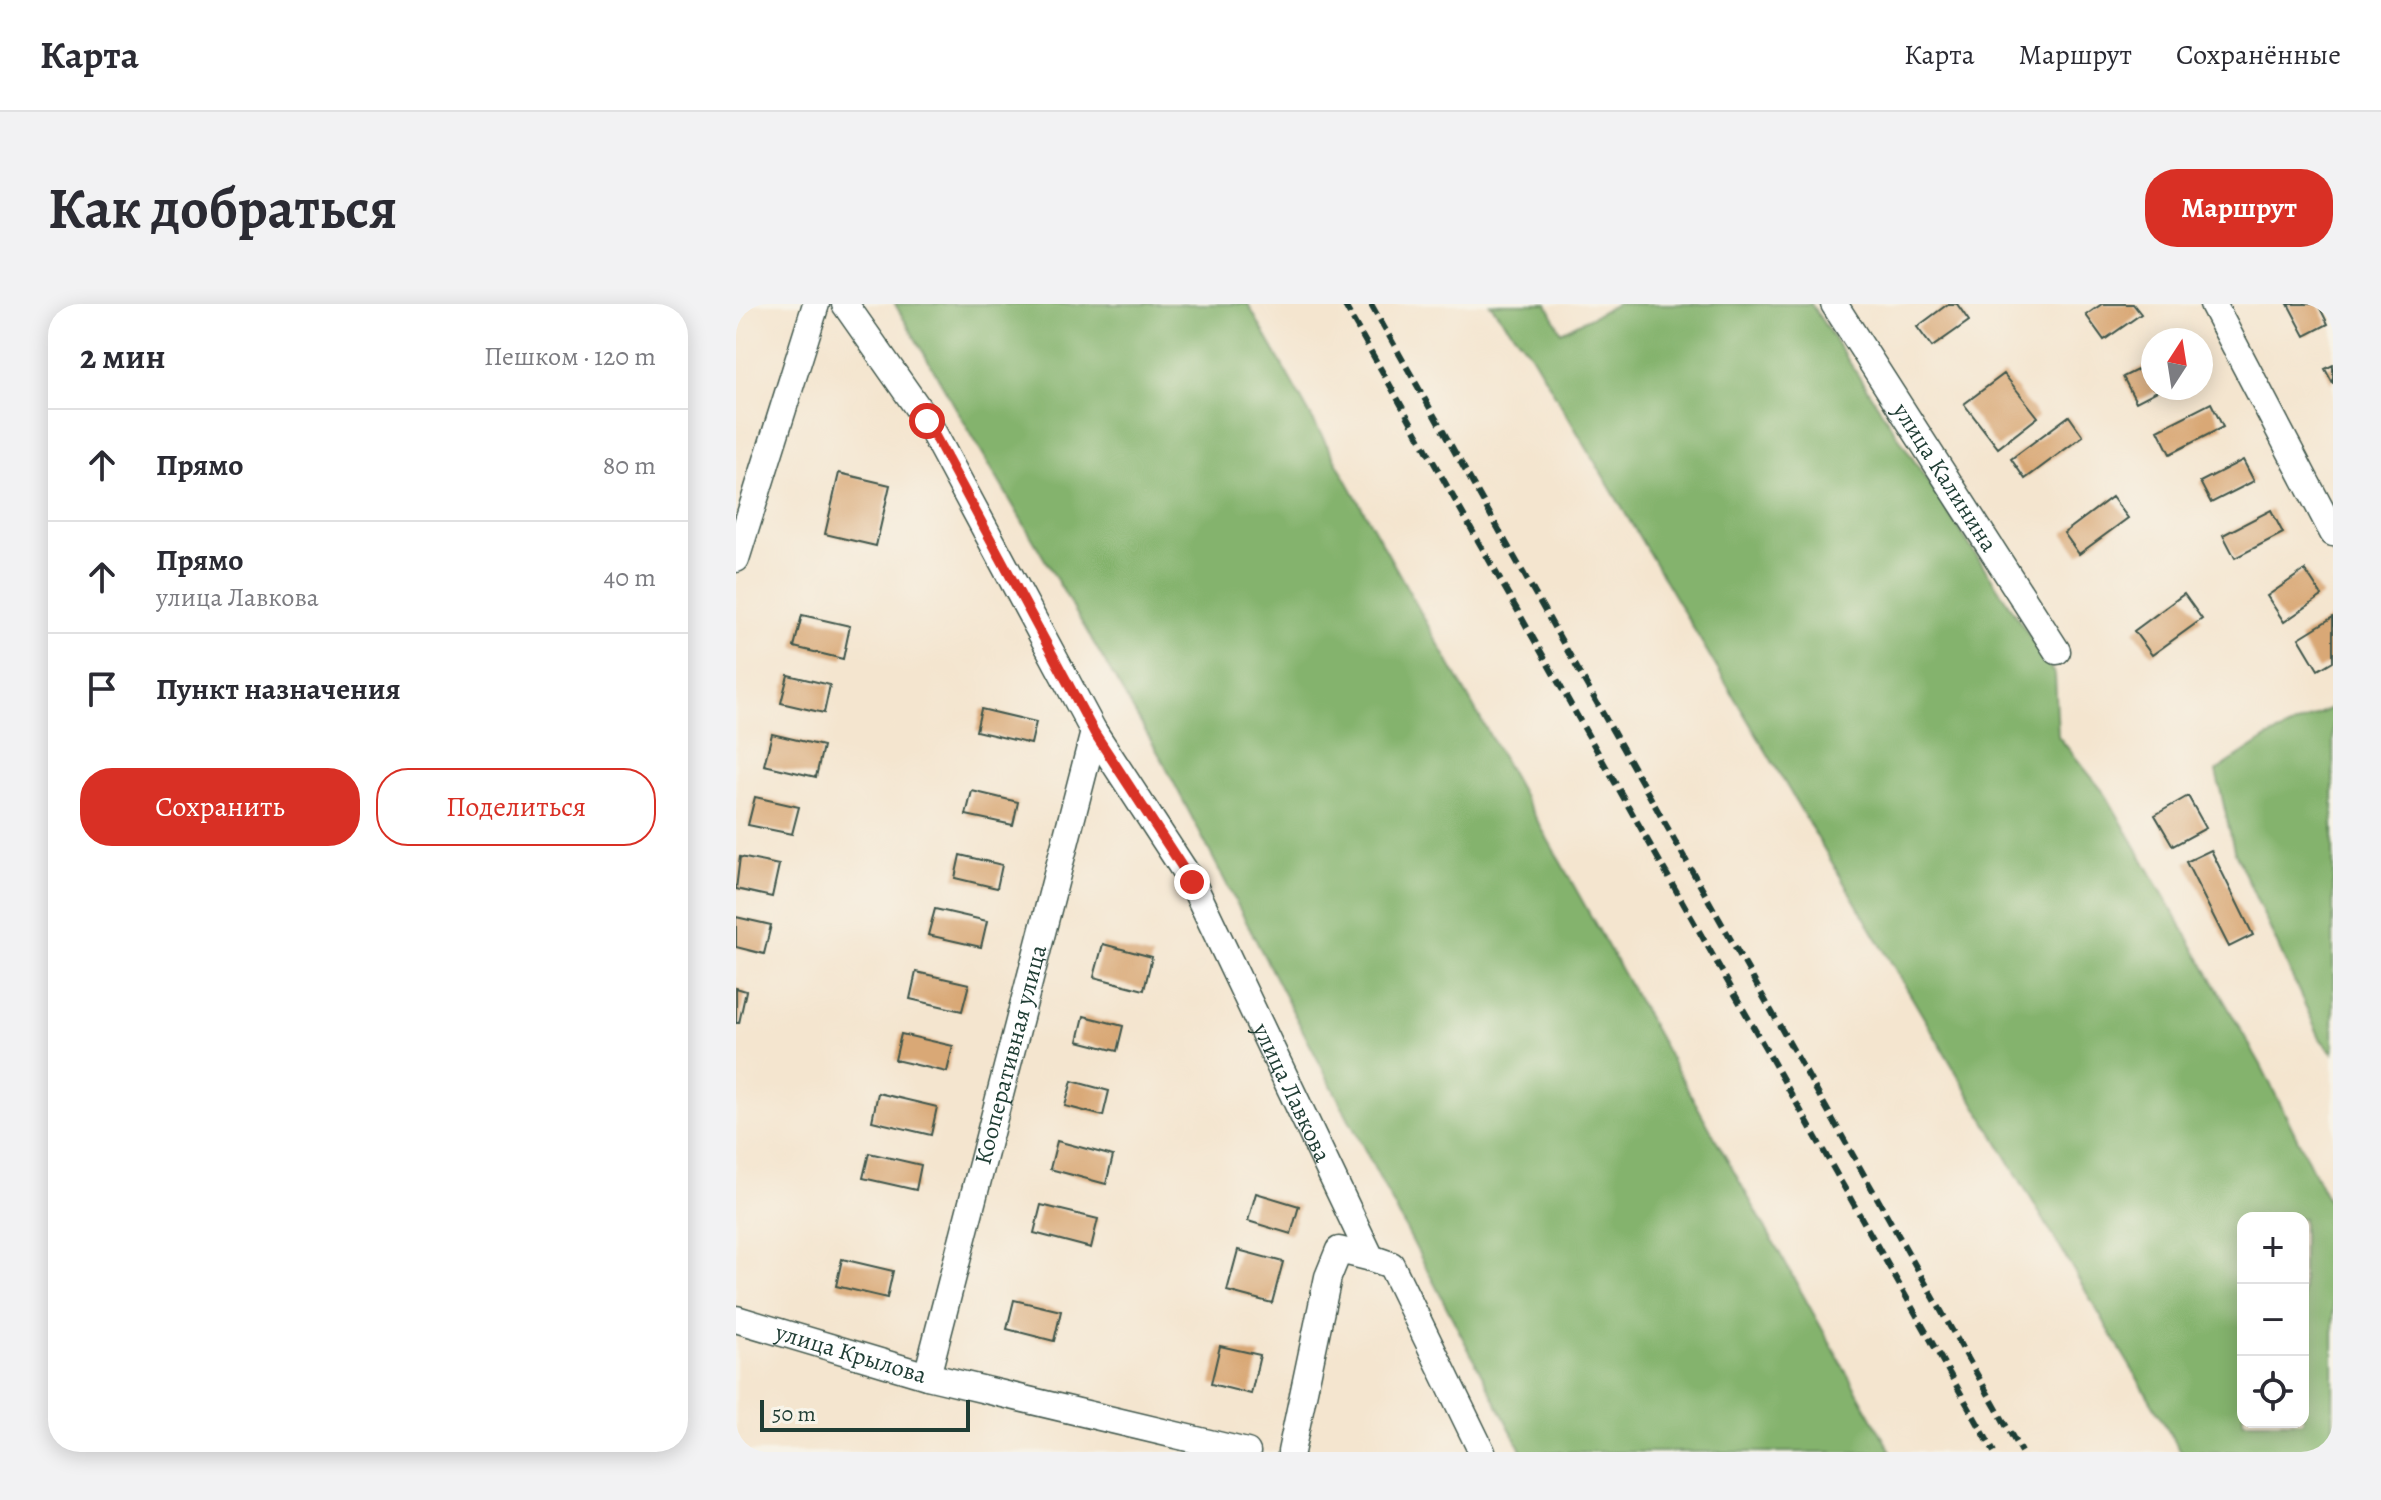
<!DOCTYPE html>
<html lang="ru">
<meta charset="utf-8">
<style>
body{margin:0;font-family:Alegreya,serif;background:#f2f2f3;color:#2b2b33}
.controls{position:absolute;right:24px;bottom:24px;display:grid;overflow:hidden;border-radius:16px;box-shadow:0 4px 20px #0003}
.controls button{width:72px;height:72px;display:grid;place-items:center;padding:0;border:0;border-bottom:2px solid #e1e1e2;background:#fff;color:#2b2b33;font:40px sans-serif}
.compass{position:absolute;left:1405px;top:24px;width:72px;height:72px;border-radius:50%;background:#fff;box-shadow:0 4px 20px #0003;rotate:12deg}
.scale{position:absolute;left:24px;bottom:20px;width:210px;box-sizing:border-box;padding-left:8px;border:4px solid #1f3d34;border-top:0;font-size:22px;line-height:28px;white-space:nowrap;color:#1f3d34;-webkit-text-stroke:6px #f7f3e8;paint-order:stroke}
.stop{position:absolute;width:24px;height:24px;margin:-18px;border:6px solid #d93025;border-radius:50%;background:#fff}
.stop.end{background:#d93025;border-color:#fff;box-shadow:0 2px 8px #0008}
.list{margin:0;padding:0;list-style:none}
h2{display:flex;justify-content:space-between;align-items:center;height:104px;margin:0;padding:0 32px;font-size:34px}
h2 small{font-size:26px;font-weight:400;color:#7c7c81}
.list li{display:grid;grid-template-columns:52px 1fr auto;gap:24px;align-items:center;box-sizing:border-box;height:112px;padding:0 32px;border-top:2px solid #e1e1e2}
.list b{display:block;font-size:30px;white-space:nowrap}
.list p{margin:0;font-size:26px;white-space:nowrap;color:#7c7c81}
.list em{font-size:26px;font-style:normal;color:#7c7c81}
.actions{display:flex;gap:16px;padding:24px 32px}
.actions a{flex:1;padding:18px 0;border:2px solid #d93025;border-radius:32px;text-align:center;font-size:28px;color:#d93025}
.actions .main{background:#d93025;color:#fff}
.icon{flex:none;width:44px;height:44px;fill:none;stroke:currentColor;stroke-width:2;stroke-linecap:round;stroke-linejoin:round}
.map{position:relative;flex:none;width:1597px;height:1148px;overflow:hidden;border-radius:32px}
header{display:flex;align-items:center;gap:48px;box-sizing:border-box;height:112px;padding:0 40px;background:#fff;border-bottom:2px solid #e1e1e2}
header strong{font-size:38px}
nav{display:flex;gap:44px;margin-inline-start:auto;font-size:28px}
.intro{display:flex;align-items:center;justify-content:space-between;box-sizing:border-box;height:192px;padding:0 48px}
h1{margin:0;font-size:56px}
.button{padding:20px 36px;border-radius:32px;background:#d93025;color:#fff;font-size:28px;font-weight:700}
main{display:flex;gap:48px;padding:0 48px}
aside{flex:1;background:#fff;border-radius:32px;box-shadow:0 4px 20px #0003}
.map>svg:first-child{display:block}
.forest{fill:#84b36d;stroke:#527850;stroke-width:2;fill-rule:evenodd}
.building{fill:#d9a876}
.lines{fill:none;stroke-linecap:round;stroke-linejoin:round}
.minor-casing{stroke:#3f564b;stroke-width:29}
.minor{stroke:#fff;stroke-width:26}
.rail{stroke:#1f3d34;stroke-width:6;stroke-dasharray:12 6;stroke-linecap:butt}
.route{stroke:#d93025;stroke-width:10}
.labels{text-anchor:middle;stroke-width:8;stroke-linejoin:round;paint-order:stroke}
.street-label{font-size:24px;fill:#1f3d34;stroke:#f7f3e8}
</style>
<header>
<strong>Карта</strong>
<nav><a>Карта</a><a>Маршрут</a><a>Сохранённые</a></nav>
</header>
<div class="intro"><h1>Как добраться</h1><a class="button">Маршрут</a></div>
<main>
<aside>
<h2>2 мин<small>Пешком · 120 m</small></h2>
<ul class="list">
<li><svg class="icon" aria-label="ahead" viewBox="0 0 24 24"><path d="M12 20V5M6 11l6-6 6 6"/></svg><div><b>Прямо</b></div><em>80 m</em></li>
<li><svg class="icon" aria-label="ahead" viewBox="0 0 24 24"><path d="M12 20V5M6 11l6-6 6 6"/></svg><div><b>Прямо</b><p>улица Лавкова</p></div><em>40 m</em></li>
<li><svg class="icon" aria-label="arrive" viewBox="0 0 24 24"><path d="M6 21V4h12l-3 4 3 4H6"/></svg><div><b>Пункт назначения</b></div></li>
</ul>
<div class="actions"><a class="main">Сохранить</a><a>Поделиться</a></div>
</aside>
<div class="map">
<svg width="1597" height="1148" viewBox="0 0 1597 1148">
<rect width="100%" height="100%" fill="#f7f3e8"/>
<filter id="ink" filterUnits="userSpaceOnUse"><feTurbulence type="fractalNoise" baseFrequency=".0125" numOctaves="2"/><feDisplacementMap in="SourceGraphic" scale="16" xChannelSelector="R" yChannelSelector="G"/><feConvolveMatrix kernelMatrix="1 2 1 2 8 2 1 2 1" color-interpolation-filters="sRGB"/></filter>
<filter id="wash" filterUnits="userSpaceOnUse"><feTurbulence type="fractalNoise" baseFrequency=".006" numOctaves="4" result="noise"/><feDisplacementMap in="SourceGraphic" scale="32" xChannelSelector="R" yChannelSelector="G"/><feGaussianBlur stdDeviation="1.8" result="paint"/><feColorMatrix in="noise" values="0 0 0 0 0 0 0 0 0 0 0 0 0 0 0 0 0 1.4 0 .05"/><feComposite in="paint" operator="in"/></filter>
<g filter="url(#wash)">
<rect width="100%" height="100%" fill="#f4e5cf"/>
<path class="forest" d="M 159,0 L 512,0 L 1155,1148 L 786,1148 L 424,452 Z
M 754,0 L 811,0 L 825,28 L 881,0 L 1075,0 L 1319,371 L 1322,432 L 1370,491 L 1525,761 L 1597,907 L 1597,1148 L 1445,1148 L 795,50 ZM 1567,914 L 1567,1118 L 1507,1118 L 1507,914 Z
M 1597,403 L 1597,749 L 1585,736 L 1498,546 L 1480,467 L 1531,434 Z"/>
<g id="blocks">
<path class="building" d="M 1212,0 L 1221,0 L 1233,17 L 1196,43 L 1181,23 Z
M 1366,0 L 1397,0 L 1405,10 L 1368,36 L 1350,11 Z
M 1552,0 L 1582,0 L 1592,20 L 1569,32 Z
M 1417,58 L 1417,84 L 1427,84 L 1400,98 L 1387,73 Z
M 1597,61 L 1597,80 L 1589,65 Z
M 1268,70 L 1302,113 L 1262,144 L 1228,100 Z
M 1475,99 L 1487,123 L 1434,150 L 1422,126 Z
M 1333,112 L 1347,132 L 1289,175 L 1275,155 Z
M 1507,156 L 1518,177 L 1475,199 L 1464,178 Z
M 103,169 L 154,181 L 140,242 L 89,230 Z
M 1376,193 L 1392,214 L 1343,250 L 1328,229 Z
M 1535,206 L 1547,229 L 1499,254 L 1487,231 Z
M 1569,266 L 1586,292 L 1548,318 L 1531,292 Z
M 1448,290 L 1466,315 L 1416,351 L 1398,327 Z
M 66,311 L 114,322 L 107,355 L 58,343 Z
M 1597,313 L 1597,357 L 1582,366 L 1563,334 Z
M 52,371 L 94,381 L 88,409 L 45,399 Z
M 245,405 L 300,418 L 295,440 L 240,427 Z
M 36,430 L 87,442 L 80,473 L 28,461 Z
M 236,487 L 282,498 L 277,521 L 230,511 Z
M 1452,492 L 1470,524 L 1437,542 L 1419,511 Z
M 19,493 L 63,503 L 56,530 L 12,521 Z
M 1475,546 L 1517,631 L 1493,643 L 1450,558 Z
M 224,551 L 266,561 L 261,584 L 219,574 Z
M 4,553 L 43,561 L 36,593 L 0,585 Z
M 199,605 L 251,617 L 245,643 L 192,631 Z
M 0,613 L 35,621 L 28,650 L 0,643 Z
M 367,640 L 416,653 L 408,686 L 358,673 Z
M 180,668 L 233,680 L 226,707 L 174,695 Z
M 0,684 L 10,687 L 3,719 L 0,719 Z
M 348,712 L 387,722 L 381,747 L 342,737 Z
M 165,730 L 217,742 L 211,768 L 159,756 Z
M 336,777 L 373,787 L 367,812 L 329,802 Z
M 142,789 L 201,803 L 195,831 L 136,817 Z
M 321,837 L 377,852 L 370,880 L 314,865 Z
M 133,849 L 185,861 L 180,886 L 127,874 Z
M 520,889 L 563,902 L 555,930 L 512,917 Z
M 305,901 L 362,915 L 355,944 L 298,929 Z
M 502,946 L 547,958 L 536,999 L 491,987 Z
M 106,955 L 157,967 L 151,994 L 100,982 Z
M 278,996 L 325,1007 L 318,1037 L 271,1025 Z
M 484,1042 L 524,1051 L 515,1090 L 475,1080 Z"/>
</g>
</g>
<g filter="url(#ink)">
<use href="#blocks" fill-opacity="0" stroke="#3f564b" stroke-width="2"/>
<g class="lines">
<g class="minor-casing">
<g id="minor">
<path id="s1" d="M 109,0 L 191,117 L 358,428 L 456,578 L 635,954 L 655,961 L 746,1148"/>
<path id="s2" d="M 1098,0 L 1321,347"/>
<path d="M 1477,0 L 1597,229"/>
<path d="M 0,255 L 80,0"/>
<path id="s3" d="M 0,1015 L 191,1072 L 511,1148"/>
<path id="s4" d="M 191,1072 L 358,428"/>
<path d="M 555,1148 L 592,973 L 603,946 L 635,954"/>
</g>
</g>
<use href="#minor" class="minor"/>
<path class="rail" d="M 608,0 L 1258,1148
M 635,0 L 1285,1148"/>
</g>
</g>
<g class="lines" filter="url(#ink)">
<path class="route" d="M 191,117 L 358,428 L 456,578"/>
</g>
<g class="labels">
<g class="street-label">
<text dy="8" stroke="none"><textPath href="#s2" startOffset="206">улица Калинина</textPath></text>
<text dy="8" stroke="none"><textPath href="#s4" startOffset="332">Кооперативная улица</textPath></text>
<text dy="8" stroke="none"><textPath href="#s1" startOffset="908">улица Лавкова</textPath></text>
<text dy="8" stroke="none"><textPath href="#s3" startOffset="120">улица Крылова</textPath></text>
</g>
</g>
</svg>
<div class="controls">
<button>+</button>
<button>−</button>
<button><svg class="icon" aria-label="locate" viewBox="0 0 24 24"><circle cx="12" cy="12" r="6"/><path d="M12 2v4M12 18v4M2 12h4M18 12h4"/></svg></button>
</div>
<svg class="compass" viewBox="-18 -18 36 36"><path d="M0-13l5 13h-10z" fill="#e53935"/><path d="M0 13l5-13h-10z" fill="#7c7c81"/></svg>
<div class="scale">50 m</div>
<div class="stop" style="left:191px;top:117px"></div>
<div class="stop end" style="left:456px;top:578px"></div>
</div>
</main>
